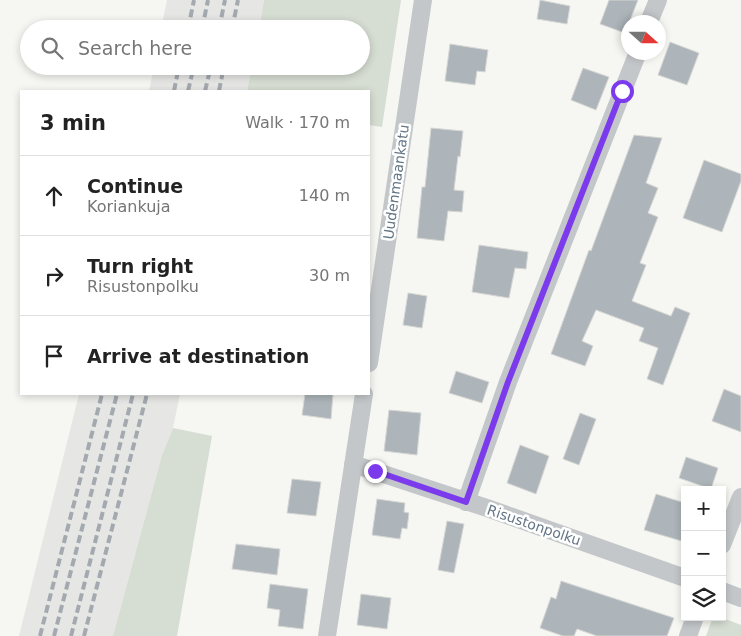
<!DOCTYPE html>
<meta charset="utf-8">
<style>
body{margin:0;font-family:"DejaVu Sans",sans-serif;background:#f2f2f2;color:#222}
.controls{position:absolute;right:15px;bottom:15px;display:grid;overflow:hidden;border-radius:0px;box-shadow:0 2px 8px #0003}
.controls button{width:45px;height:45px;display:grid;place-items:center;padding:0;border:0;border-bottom:1px solid #e0e0e0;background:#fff;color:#222;font:25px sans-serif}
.compass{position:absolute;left:621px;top:15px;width:45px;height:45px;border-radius:50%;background:#fff;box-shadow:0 2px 8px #0003;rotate:111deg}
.stop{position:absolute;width:15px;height:15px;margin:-11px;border:4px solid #7c3aed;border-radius:50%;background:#fff}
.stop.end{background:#7c3aed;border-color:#fff;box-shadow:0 1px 5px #0008}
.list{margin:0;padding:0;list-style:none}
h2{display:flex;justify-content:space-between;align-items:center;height:65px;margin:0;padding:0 20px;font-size:21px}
h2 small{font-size:16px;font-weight:400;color:#767676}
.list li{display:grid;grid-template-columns:32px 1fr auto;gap:15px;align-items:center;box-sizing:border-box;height:80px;padding:0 20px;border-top:1px solid #e0e0e0}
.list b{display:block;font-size:19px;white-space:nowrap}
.list p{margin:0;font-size:16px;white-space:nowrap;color:#767676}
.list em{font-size:16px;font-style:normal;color:#767676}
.icon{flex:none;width:28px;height:28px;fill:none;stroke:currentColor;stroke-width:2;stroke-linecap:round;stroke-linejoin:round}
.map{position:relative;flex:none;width:741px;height:636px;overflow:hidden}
.search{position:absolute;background:#fff;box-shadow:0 2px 8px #0003;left:20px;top:20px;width:350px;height:55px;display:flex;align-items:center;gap:12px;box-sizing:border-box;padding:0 18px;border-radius:28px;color:#767676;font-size:19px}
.panel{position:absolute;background:#fff;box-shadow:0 2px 8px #0003;left:20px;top:90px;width:350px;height:305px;border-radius:0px}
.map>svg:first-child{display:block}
.built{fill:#e6e7e5}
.green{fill:#d6ddd2}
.building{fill:#adb5ba;stroke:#d7d7d4}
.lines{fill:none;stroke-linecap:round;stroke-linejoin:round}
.street{stroke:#c3c7ca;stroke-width:18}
.rail{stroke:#a3a9af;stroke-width:4;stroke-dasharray:8 4;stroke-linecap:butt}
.route{stroke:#7c3aed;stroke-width:6}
.labels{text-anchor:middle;stroke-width:5;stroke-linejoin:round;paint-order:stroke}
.street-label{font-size:14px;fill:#637585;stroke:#fff}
</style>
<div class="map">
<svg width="741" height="636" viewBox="0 0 741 636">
<rect width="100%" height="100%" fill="#f6f6f2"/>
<path class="built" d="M 167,0 L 264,0 L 259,29 L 161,29 Z
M 154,66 L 252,66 L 247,91 L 149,91 Z
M 79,394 L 180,394 L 173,428 L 162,455 L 113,636 L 19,636 Z"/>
<path class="green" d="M 264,0 L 401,0 L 382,127 L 369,125 L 369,91 L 247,91 L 252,66 L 361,66 L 361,29 L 259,29 Z
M 173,428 L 212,436 L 177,636 L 113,636 L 162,455 Z
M 713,617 L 720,617 L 741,625 L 741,636 L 706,636 Z"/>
<path class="building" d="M 540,0 L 570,6 L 567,24 L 537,19 Z
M 609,0 L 638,0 L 625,33 L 600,24 Z
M 670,42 L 699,53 L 687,85 L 658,75 Z
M 450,44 L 488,50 L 485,72 L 477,71 L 475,85 L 445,81 Z
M 583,68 L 609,77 L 596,110 L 571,100 Z
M 431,128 L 463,131 L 460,157 L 458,156 L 454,190 L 464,191 L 462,212 L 448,211 L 444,241 L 417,238 L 422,187 L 425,187 Z
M 634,135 L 662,138 L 646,183 L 658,188 L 648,213 L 658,217 L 640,263 L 646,265 L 632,301 L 671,316 L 675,307 L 690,313 L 663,385 L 647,379 L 658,348 L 639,341 L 644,328 L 596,310 L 582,341 L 593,346 L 585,366 L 551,354 L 589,250 L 591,251 Z
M 704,160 L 741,174 L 741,181 L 722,232 L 683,218 Z
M 479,245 L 528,252 L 526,269 L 515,268 L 509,298 L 472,292 Z
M 408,293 L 427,296 L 422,328 L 403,325 Z
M 456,371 L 489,382 L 482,403 L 449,393 Z
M 724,389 L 741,396 L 741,432 L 712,421 Z
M 305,394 L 333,394 L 331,419 L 302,415 Z
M 389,410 L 421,413 L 417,455 L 384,451 Z
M 580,413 L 596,419 L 579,465 L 563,459 Z
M 520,445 L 549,456 L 536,494 L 507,483 Z
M 686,457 L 718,468 L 711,489 L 679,478 Z
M 292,479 L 321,482 L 316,516 L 287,513 Z
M 656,494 L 685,503 L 685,542 L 644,530 Z
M 377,499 L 405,503 L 404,512 L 409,513 L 407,529 L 402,528 L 400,539 L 372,535 Z
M 447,521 L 464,524 L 454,573 L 438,570 Z
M 236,544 L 280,549 L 277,575 L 232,569 Z
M 561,581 L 674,618 L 667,636 L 597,636 L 577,629 L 574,636 L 563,636 L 540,628 L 551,597 L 556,599 Z
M 270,584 L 308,589 L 303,629 L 278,626 L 280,610 L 267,608 Z
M 361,594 L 391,598 L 387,629 L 357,625 Z"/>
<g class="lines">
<path class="street" d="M 649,22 L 658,0
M 369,363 L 423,0
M 353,464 L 487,508 L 685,578
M 466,502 L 508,382 L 638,52
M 722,545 L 741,497
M 722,591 L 741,598
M 327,636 L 364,394
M 688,636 L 695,617"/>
<path class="rail" d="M 188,29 L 194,0
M 202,29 L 208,0
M 219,29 L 225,0
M 232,29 L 238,0
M 174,91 L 179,66
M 188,91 L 194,66
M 205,91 L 211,66
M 219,91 L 224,66
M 40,636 L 102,394
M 54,636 L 117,394
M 71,636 L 133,394
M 84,636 L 147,394"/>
</g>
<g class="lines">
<path class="route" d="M 375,471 L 466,502 L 508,382 L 622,91"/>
</g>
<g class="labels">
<g class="street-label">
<text transform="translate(396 182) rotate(-82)" y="5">Uudenmaankatu</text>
<text transform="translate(534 525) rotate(19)" y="5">Risustonpolku</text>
</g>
</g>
</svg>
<div class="controls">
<button>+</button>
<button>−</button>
<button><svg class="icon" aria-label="layers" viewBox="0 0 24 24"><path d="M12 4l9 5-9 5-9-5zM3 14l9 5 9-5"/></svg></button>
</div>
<svg class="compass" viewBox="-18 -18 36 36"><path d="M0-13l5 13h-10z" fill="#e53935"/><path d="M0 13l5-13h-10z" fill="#767676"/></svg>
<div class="stop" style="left:622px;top:91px"></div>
<div class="stop end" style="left:375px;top:471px"></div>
<div class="search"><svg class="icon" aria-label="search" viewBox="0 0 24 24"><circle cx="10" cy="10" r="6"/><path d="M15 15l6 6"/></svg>Search here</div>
<section class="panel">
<h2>3 min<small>Walk · 170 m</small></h2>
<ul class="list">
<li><svg class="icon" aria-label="ahead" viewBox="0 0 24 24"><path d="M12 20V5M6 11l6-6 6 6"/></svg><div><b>Continue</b><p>Koriankuja</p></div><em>140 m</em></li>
<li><svg class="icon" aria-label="right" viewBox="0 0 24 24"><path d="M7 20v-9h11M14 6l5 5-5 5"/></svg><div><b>Turn right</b><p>Risustonpolku</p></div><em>30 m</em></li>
<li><svg class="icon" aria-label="arrive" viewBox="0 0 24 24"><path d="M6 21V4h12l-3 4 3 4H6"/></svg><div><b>Arrive at destination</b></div></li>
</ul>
</section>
</div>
